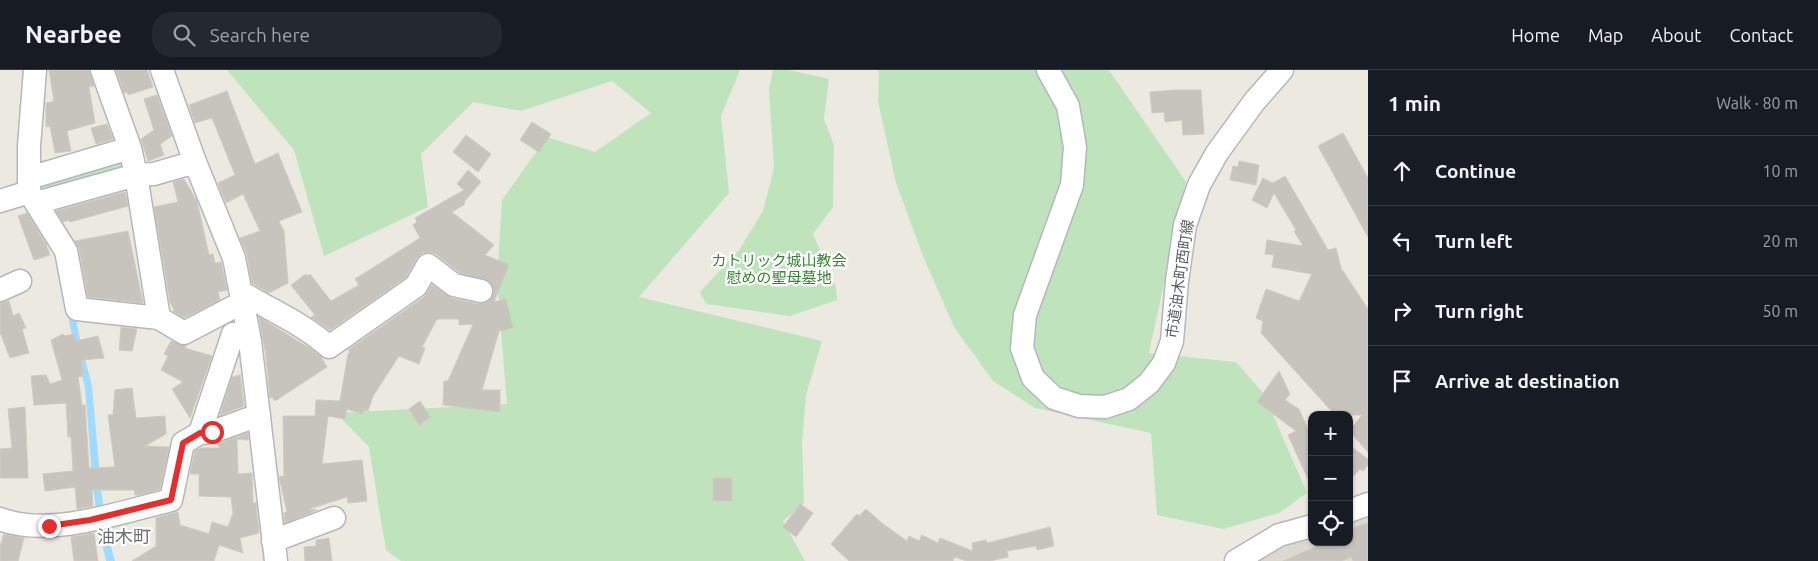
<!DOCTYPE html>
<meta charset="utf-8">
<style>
body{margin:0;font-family:Ubuntu,"Noto Sans JP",sans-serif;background:#242831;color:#f1f3f6}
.controls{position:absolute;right:15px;bottom:15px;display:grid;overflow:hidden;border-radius:10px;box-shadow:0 1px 4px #0004}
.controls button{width:45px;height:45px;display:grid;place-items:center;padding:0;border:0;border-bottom:1px solid #363941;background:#171b24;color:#f1f3f6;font:25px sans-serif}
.stop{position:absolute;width:15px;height:15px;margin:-11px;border:4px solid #e72e2c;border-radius:50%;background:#fff}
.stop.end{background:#e72e2c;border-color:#fff;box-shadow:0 1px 5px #0008}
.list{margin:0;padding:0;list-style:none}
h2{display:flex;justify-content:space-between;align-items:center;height:65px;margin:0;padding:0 20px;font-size:21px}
h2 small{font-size:16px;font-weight:400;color:#9ea1a6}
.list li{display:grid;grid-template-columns:32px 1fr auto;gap:15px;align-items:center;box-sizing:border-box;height:70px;padding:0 20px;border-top:1px solid #363941}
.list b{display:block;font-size:19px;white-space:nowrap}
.list em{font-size:16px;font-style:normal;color:#9ea1a6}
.icon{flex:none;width:28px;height:28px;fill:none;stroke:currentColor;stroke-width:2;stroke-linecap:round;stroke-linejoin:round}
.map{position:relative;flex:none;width:1368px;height:491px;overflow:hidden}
header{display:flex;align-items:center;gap:30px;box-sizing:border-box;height:70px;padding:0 25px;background:#171b24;border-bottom:1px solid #363941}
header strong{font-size:24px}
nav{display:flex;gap:28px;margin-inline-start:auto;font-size:18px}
.search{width:350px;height:45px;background:#242831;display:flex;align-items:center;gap:12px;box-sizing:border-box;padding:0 18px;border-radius:20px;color:#9ea1a6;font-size:19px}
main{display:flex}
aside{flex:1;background:#171b24}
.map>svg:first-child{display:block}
.education{fill:#dcd8cf}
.green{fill:#bfe4bd}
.water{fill:#9fdbfe}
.building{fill:#c7c4be;stroke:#d1cabf}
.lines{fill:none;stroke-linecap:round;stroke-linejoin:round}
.minor-casing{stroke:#b4b7bc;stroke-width:25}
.minor{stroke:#fff;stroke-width:22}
.route{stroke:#e72e2c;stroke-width:6}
.labels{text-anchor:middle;stroke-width:4.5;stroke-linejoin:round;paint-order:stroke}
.park-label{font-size:15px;fill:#378535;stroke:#fff}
.street-label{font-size:15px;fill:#595e62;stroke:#fff}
.quarter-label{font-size:18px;fill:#6a7074;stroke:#fff}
</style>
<header>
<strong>Nearbee</strong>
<div class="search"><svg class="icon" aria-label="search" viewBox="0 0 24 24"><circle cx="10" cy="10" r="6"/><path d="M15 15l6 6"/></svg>Search here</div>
<nav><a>Home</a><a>Map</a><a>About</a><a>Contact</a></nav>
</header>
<main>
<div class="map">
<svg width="1368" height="491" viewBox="0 0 1368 491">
<rect width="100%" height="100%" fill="#ece9e1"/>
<path class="education" d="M 1368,441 L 1368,491 L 1248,491 L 1312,463 L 1312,472 L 1349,472 L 1349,448 Z"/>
<path class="green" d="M 227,0 L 740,0 L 721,46 L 729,123 L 639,227 L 822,271 L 806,325 L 802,373 L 804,433 L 783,451 L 805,491 L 401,491 L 386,480 L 369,377 L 336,343 L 507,334 L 497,211 L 502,130 L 547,67 L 595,82 L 651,43 L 612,11 L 521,41 L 473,32 L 421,84 L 428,137 L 324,186 L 294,80 Z
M 773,0 L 789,0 L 829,9 L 824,49 L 834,75 L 833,137 L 813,164 L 836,217 L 837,230 L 790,246 L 706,234 L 700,222 L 739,180 L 763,141 L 774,98 L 769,19 Z
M 879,0 L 1109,0 L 1186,112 L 1149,283 L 1236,292 L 1264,324 L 1307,423 L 1279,443 L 1223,459 L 1157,445 L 1151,363 L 1035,338 L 993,311 L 954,257 L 923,186 L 896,113 L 878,31 Z
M 124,86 L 128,102 L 37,126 L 36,112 Z"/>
<path class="water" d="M 24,0 L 25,115 L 64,184 L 80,270 L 92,316 L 101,418 L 106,459 L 115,491 L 106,491 L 99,460 L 93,418 L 85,317 L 73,271 L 57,187 L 26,141 L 18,116 Z"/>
<path class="building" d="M 49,0 L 89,0 L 94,16 L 89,17 L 95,53 L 67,61 L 71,81 L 55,83 L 50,56 L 46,57 L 46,33 L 54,31 Z
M 116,0 L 147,0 L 153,17 L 128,25 L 127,22 L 124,23 Z
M 1175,20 L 1201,20 L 1204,64 L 1183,65 L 1182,50 L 1165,52 L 1164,42 L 1152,43 L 1150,22 Z
M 227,21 L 255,94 L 278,83 L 302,142 L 279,151 L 284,161 L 288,213 L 269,223 L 252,213 L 247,185 L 240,168 L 260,161 L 243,124 L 226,133 L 218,113 L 235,105 L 212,48 L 195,53 L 189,35 Z
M 157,25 L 172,66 L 160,74 L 164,85 L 148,91 L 141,69 L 154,60 L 144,29 Z
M 532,52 L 551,64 L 539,82 L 520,70 Z
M 107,54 L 113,69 L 96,74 L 91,58 Z
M 1343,63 L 1368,108 L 1368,167 L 1318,76 Z
M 466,65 L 491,84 L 478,102 L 453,82 Z
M 1239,91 L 1259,95 L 1256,115 L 1230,110 L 1233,96 L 1238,97 Z
M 468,100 L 481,112 L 464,132 L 465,134 L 452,142 L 494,175 L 485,185 L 509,195 L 494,232 L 506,229 L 513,258 L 499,261 L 482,320 L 500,320 L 500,342 L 443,335 L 444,311 L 448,311 L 473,254 L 459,255 L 459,249 L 437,249 L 422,277 L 425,278 L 419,294 L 399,286 L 373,326 L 368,341 L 364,340 L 363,344 L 347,339 L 345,349 L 328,346 L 322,394 L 362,390 L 367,431 L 348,433 L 347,427 L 309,439 L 317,440 L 285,453 L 284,443 L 287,442 L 279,407 L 284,406 L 283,346 L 315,346 L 316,330 L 340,331 L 348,284 L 350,282 L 348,280 L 424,227 L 432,215 L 451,228 L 478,234 L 490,230 L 494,223 L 493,217 L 489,211 L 460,203 L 436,184 L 429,182 L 422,183 L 417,188 L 406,207 L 330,260 L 311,247 L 315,245 L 291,215 L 306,204 L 307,206 L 310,204 L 331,231 L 359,215 L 355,209 L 420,168 L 413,155 L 417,152 L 415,148 L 464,120 L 457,114 Z
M 1285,106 L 1328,180 L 1336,178 L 1341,198 L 1368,239 L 1368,382 L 1349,361 L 1362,345 L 1335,345 L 1261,263 L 1263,251 L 1256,248 L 1266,219 L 1299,231 L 1312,204 L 1272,197 L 1274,185 L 1265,184 L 1267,170 L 1303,176 L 1294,161 L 1296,160 L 1274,123 L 1267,138 L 1252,130 L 1263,108 L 1273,113 Z
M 184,109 L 197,131 L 209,185 L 213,184 L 215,193 L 221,192 L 227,220 L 218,222 L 220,230 L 184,248 L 173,241 L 174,240 L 170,232 L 154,137 L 178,132 L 173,112 Z
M 125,122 L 128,136 L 70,152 L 69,150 L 63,152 L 56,141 Z
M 27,143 L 46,174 L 50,185 L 34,190 L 18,146 Z
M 128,161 L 143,233 L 88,227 L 79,179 L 75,171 Z
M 9,231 L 13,246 L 19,243 L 26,258 L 22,259 L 29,283 L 10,288 L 0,262 L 0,233 Z
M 259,247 L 311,279 L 321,287 L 327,297 L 275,331 L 272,327 L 270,328 L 266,286 Z
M 121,257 L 137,259 L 132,281 L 119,280 Z
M 63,264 L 64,266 L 74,264 L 76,271 L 98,266 L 104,288 L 82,290 L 83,306 L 78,307 L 82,335 L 85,335 L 89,398 L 115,397 L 108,345 L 113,345 L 115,320 L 132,318 L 136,348 L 165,346 L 166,364 L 145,376 L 169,377 L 160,419 L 139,425 L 135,425 L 134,420 L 92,420 L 93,436 L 77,439 L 75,417 L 45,421 L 43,404 L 73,401 L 71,367 L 68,367 L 66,333 L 34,335 L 31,306 L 46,305 L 50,314 L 62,310 L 51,270 Z
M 171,271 L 186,276 L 185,278 L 212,286 L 190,348 L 172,319 L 183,312 L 161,300 L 168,286 L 164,284 Z
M 1279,301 L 1290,324 L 1285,330 L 1299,339 L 1312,368 L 1312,418 L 1288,365 L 1296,361 L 1257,332 Z
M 240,305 L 244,336 L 220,345 L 232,307 Z
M 420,331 L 430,347 L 419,355 L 409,339 Z
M 25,337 L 28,408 L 0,408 L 0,379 L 12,378 L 8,339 Z
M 248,363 L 248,370 L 237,369 L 238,404 L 252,403 L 253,433 L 256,433 L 259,463 L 240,468 L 243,483 L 219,475 L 214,491 L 132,491 L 156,476 L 156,448 L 178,442 L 180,455 L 209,464 L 212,452 L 228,457 L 233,443 L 231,427 L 199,426 L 199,404 L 190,404 L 195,381 L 201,378 L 220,378 L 218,374 Z
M 1349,375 L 1368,389 L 1368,395 L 1363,401 L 1360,399 L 1349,411 Z
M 713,408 L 732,408 L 732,431 L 713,431 Z
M 800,434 L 813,443 L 796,467 L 783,457 Z
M 866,439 L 883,454 L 907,471 L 909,466 L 919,471 L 922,465 L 938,473 L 940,468 L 973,481 L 972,473 L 986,470 L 987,473 L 1050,457 L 1054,476 L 1037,480 L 1036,476 L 1007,481 L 1008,487 L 990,491 L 967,491 L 954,487 L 953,491 L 849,491 L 831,474 L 857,444 L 859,446 Z
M 1368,453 L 1368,491 L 1353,491 L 1351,487 L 1342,491 L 1283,491 L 1327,472 L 1349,472 L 1349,459 Z
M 94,463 L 98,491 L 74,491 L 71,467 Z
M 4,464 L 24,468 L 18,491 L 0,491 L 0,476 Z
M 329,468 L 332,491 L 305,491 L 304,477 L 316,476 L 316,470 Z"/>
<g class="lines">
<g class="minor-casing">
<path id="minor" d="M 35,0 L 29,76 L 29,122 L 66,181 L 77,239 L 159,248 L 184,263 L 243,232
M 102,0 L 130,78 L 136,105 L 159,248
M 162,0 L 195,92 L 234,188 L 250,271 L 276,491
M 1048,0 L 1068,36 L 1075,77 L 1072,115 L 1025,245 L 1022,278 L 1033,308 L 1054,328 L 1079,336 L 1105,337 L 1129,329 L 1149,313 L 1164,293 L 1172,271 L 1177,211 L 1185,155 L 1199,115 L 1217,83 L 1254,32 L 1282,0
M 29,108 L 130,78
M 0,131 L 29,122
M 36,133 L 136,105 L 154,104 L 195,92
M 0,220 L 20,211
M 241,222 C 270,240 304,254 329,277 L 416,216 L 428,195 L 454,215 L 481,221
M 200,363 L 212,362 L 259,345
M 1349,441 L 1368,434
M 0,449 C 49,468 122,442 171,430 L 183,373 L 200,363 L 233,264 L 250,271
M 273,471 L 334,448
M 1236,491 L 1279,465 L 1312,456"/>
</g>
<use href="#minor" class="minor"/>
</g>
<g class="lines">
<path class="route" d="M 49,456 L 90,450 L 171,430 L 183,373 L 200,363 L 212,362"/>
</g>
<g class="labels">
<g class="park-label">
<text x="779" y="196">カトリック城山教会<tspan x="779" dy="17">慰めの聖母墓地</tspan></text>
</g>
<g class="street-label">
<text transform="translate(1180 209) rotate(-82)" y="5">市道油木町西町線</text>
</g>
<g class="quarter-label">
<text x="124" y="473">油木町</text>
</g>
</g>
</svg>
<div class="controls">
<button>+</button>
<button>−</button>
<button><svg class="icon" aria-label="locate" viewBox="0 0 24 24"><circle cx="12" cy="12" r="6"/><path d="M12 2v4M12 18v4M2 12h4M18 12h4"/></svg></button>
</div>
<div class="stop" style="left:212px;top:362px"></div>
<div class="stop end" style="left:49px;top:456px"></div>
</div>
<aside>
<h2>1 min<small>Walk · 80 m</small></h2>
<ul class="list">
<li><svg class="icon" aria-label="ahead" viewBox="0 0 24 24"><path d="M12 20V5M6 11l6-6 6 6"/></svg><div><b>Continue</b></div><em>10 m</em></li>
<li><svg class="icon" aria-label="left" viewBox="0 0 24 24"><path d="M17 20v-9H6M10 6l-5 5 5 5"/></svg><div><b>Turn left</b></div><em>20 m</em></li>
<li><svg class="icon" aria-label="right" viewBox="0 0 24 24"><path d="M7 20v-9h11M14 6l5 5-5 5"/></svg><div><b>Turn right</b></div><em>50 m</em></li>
<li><svg class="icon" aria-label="arrive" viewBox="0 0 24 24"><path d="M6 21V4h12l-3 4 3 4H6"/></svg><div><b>Arrive at destination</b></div></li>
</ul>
</aside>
</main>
